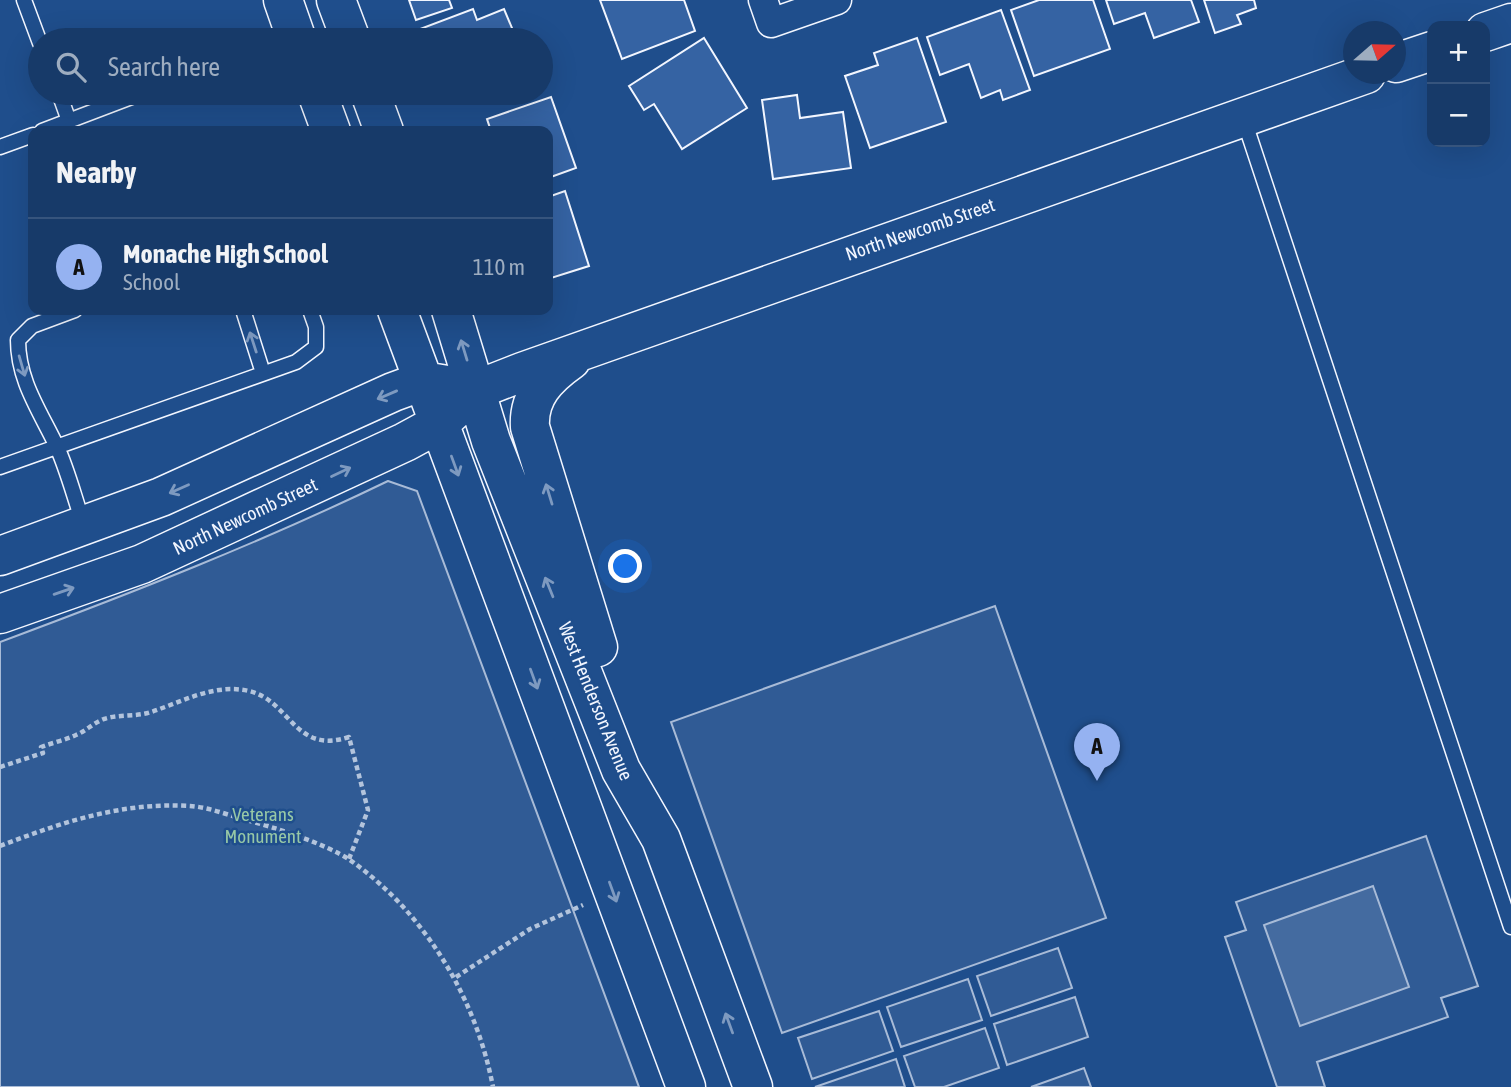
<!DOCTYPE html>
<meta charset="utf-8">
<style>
body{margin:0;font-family:"Asap Condensed",sans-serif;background:#20416f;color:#f1f3f6}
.controls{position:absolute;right:21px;top:21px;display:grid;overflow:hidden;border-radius:14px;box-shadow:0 7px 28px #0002}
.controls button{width:63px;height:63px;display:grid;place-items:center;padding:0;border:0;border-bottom:2px solid #36547d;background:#173a69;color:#f1f3f6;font:35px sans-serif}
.compass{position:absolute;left:1343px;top:21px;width:63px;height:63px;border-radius:50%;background:#173a69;box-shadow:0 7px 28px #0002;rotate:70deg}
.you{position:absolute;left:626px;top:567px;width:24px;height:24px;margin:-18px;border:5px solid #fff;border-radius:50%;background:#1a73e8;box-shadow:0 0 0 10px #1a73e833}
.badge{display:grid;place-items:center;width:46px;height:46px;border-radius:50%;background:#95b2f1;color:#111;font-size:23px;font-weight:700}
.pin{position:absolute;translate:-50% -58px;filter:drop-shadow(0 2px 4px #0008)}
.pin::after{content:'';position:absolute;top:37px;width:24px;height:21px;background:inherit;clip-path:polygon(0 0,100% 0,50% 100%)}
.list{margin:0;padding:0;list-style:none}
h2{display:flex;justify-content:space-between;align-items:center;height:91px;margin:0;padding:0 28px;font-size:30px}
h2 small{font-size:23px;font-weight:400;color:#9eadc0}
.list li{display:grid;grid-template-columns:46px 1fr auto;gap:21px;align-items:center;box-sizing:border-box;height:98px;padding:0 28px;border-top:2px solid #36547d}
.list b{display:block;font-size:26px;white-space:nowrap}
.list p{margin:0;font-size:23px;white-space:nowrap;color:#9eadc0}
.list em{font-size:23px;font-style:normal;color:#9eadc0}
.icon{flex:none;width:38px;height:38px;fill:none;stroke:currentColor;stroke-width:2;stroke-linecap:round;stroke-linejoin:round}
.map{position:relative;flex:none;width:1511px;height:1087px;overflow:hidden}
.search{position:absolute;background:#173a69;box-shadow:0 7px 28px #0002;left:28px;top:28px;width:525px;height:77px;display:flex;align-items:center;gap:18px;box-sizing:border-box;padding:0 24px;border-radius:38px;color:#9eadc0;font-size:26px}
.panel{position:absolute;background:#173a69;box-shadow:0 7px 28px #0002;left:28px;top:126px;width:525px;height:189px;border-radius:14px}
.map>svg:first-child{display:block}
.green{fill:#305b95;stroke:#a8bbd7;stroke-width:2}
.water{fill:#446ba0;stroke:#a8bbd7;stroke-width:2}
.building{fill:#3563a3;stroke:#f2f6ff;stroke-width:2}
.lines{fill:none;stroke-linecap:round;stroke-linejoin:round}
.lane-casing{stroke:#f2f6ff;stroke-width:17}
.street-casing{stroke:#f2f6ff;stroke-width:31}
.secondary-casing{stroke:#f2f6ff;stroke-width:41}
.path{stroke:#b3c4dc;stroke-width:4.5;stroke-dasharray:5 3.5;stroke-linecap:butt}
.lane{stroke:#1f4e8c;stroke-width:14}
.street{stroke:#1f4e8c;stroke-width:28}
.secondary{stroke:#1f4e8c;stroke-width:38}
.oneway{stroke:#7e9ac0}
.labels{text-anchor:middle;stroke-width:5;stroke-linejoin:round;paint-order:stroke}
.street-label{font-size:19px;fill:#f2f6ff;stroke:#1f4e8c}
.park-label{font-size:19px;fill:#97c8a6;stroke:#1f4e8c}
</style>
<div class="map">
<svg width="1511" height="1087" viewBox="0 0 1511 1087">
<rect width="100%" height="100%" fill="#1f4e8c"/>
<path class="green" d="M 388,481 L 417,491 L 639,1087 L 0,1087 L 0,642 C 132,593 262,542 388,481 Z
M 995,606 L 1106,918 L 782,1033 L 671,722 Z
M 1426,836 L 1478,986 L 1441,998 L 1448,1017 L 1317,1062 L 1325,1087 L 1277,1087 L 1225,937 L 1246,930 L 1236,902 Z
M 1058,948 L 1072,988 L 991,1016 L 977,976 Z
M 968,979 L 982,1020 L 901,1047 L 887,1007 Z
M 1075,997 L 1088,1037 L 1007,1065 L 994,1024 Z
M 879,1011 L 893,1051 L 812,1079 L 798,1038 Z
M 985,1028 L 999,1068 L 944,1087 L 915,1087 L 904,1056 Z
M 896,1059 L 905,1087 L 815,1087 Z
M 1084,1068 L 1091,1087 L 1031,1087 Z"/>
<path class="water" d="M 1373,886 L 1409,987 L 1300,1026 L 1264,925 Z"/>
<path class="building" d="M 409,0 L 449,0 L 452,8 L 416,20 Z
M 600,0 L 684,0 L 695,31 L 622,59 Z
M 1039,0 L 1093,0 L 1110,49 L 1034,76 L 1011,10 Z
M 1106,0 L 1191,0 L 1199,22 L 1154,38 L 1145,13 L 1114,24 Z
M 1204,0 L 1254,0 L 1256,8 L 1237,15 L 1241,24 L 1215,33 Z
M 473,9 L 477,20 L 504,9 L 517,40 L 425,40 L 420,29 Z
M 1001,10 L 1030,90 L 1003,100 L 1000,90 L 981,98 L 969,64 L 940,75 L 927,37 Z
M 704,38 L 747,108 L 682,149 L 654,104 L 644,110 L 629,86 Z
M 917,38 L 946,122 L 870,148 L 845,76 L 878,65 L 874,53 Z
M 476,93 L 507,93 L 480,103 Z
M 797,95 L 800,118 L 843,112 L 851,168 L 773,179 L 762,100 Z
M 551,97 L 576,168 L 548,178 L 548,131 L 491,131 L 487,119 Z
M 565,191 L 589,266 L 548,279 L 548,197 Z"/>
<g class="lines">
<g class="lane-casing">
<path id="lane" d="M 24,0 L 40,43
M 59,93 L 69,121
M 1243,117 L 1511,927
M 42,131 L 142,93
M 0,147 L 33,135
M 75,310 L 32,326 L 18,340 C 18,381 40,411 57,447 C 68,471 75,500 84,525
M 243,310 L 263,373
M 0,467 L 296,362 L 316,347 L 316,327 L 310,310"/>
</g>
<g class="street-casing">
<path id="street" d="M 763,0 L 771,23 L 837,0"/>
</g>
<g class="secondary-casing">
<path id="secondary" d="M 283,0 L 297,40
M 336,0 L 351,40
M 1485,32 L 1511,23
M 1396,63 L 1432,51
M 317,93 L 331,131
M 370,93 L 384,131
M 397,310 L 686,1087
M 451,310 L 491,441 L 621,770 L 661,839 L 753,1087
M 571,360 C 547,377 528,396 530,427 L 598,647
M 0,556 L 161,497 L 393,392 L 423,381 L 447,385
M 0,614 L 142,564 L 271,504 L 405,442 L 440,423 L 476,390 L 522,372 L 1366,74"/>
</g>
<path class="path" d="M 0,767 L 43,753 L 41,747 C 52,743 65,740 76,735 C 86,731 93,723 104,719 C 119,714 136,717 151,712 C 182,702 214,683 249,691 C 291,701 294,755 349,737 L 368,810 L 349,859
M 0,846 C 63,822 121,802 190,806 C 208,807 228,815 246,820 C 274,827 326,844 350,860 C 425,913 476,998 493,1087
M 456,977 L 530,929 L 583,905"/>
<use href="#lane" class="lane"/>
<use href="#street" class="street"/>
<use href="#secondary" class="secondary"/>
</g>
<defs><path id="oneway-shaft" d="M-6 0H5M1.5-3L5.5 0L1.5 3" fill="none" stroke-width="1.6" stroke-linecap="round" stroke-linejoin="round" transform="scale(1.75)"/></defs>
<g class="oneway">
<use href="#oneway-shaft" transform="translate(253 342) rotate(-108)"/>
<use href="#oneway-shaft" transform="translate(464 350) rotate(-107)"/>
<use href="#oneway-shaft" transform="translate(22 366) rotate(74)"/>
<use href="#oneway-shaft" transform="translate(387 395) rotate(157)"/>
<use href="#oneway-shaft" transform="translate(455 466) rotate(70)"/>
<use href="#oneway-shaft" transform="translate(341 472) rotate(-25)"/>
<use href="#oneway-shaft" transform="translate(179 489) rotate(156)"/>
<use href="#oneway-shaft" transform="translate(549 494) rotate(-107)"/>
<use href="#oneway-shaft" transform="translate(549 587) rotate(-112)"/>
<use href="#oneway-shaft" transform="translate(64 591) rotate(-19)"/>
<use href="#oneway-shaft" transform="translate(534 679) rotate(70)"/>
<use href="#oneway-shaft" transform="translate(613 892) rotate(70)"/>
<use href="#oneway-shaft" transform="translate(729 1023) rotate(-110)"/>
</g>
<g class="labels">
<g class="street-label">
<text transform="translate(920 229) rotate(-19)" y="7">North Newcomb Street</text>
<text transform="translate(245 516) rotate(-25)" y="7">North Newcomb Street</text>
<text transform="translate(596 701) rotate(68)" y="7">West Henderson Avenue</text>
</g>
<g class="park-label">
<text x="263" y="821">Veterans<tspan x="263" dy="22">Monument</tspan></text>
</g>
</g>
</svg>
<div class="controls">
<button>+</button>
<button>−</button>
</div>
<svg class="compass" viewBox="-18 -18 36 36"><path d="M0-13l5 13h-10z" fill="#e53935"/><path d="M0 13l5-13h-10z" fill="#9eadc0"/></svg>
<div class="you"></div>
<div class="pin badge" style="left:1097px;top:781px">A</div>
<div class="search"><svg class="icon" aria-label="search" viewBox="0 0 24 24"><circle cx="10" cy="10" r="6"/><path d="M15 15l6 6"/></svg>Search here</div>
<section class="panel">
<h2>Nearby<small></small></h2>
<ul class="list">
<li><span class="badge">A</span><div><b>Monache High School</b><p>School</p></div><em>110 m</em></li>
</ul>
</section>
</div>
